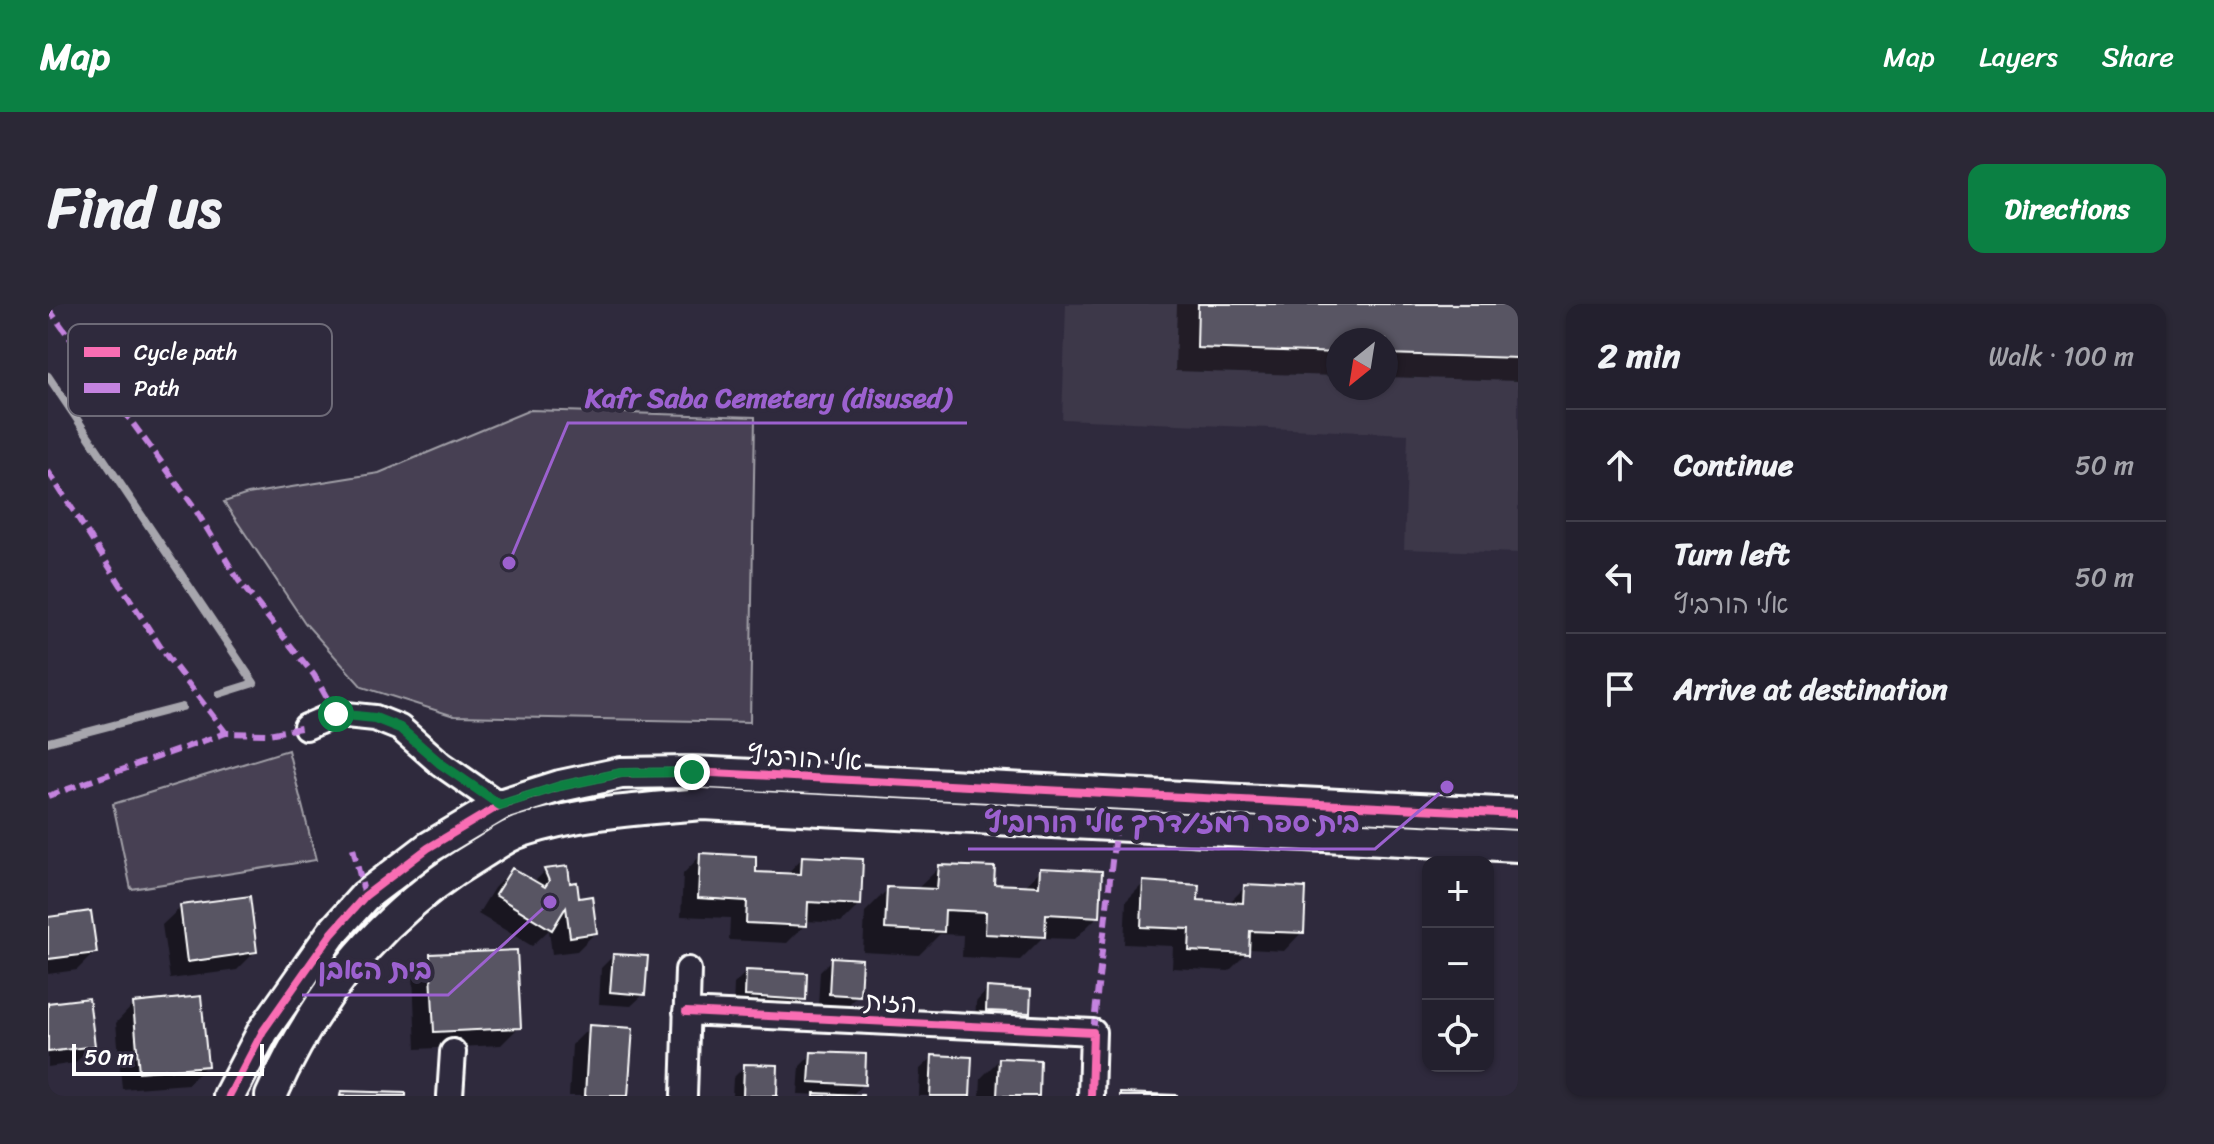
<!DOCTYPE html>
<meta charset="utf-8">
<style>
body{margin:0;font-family:Sriracha,"Playpen Sans Hebrew",sans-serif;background:#2b2836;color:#f1f3f6}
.controls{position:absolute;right:24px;bottom:24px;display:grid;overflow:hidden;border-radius:16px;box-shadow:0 2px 6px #0004}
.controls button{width:72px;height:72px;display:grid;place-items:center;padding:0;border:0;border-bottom:2px solid #403e4a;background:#23202e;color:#f1f3f6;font:40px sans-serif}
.compass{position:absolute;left:1278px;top:24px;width:72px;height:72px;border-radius:50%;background:#23202e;box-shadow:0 2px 6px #0004;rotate:210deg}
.scale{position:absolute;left:24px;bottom:20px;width:192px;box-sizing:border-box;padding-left:8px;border:4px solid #fff;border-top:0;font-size:22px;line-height:28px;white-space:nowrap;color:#fff;-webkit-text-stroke:6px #2f2a3d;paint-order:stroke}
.stop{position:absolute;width:24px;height:24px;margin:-18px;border:6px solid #0b8043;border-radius:50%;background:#fff}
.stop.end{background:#0b8043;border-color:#fff;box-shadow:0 2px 8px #0008}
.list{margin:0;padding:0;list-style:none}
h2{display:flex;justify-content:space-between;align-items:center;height:104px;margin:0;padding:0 32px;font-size:34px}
h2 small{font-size:26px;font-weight:400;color:#a3a3aa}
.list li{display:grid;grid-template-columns:52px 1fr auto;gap:24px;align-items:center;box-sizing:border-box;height:112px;padding:0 32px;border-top:2px solid #403e4a}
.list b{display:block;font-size:30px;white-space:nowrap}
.list p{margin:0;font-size:26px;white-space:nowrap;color:#a3a3aa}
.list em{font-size:26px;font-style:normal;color:#a3a3aa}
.icon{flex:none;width:44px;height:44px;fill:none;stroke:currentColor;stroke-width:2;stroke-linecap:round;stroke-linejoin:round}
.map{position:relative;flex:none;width:1470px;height:792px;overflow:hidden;border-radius:16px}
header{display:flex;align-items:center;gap:48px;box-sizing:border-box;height:112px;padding:0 40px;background:#0b8043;color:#fff}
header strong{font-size:38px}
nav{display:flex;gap:44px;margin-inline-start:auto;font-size:28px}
.intro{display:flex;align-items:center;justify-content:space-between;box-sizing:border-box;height:192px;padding:0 48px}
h1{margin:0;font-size:56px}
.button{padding:20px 36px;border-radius:16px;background:#0b8043;color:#fff;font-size:28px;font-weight:700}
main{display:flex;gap:48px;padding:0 48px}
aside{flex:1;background:#23202e;border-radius:16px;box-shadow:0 2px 6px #0004}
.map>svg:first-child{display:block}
.built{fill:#3c3749;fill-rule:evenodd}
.green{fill:#464152;stroke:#a2a0a8;stroke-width:2}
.shadow{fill:#0007}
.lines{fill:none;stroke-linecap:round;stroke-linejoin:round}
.stream{stroke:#a7a6ad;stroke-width:8}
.building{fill:#595564;stroke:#fff;stroke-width:2}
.minor-casing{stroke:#fff;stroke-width:30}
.tertiary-casing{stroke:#fff;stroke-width:36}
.minor{stroke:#2f2a3d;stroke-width:24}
.tertiary{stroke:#2f2a3d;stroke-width:30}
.quiet{stroke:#c483df;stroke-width:6;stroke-dasharray:12 6;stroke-linecap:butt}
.cycleway-casing{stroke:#2f2a3d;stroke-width:13}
.cycleway{stroke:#f96db3;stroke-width:8}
.route{stroke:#0b8043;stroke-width:10}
.labels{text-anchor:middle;stroke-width:8;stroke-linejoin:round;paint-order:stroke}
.street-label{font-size:26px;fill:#fff;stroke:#2f2a3d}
.key{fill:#2f2a3d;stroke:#6d6a77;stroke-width:2}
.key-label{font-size:22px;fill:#fff}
.leader{fill:none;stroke:#9c61cf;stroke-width:3}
.callout-dot{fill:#9c61cf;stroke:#2f2a3d;stroke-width:3}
.callout-label{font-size:28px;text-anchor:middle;font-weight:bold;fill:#9c61cf;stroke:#2f2a3d;stroke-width:8;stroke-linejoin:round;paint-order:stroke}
</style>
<header>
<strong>Map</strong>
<nav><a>Map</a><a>Layers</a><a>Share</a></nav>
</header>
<div class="intro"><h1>Find us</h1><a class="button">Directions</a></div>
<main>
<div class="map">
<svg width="1470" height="792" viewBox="0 0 1470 792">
<rect width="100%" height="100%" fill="#2f2a3d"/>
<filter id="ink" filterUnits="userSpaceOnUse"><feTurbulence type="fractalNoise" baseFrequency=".0125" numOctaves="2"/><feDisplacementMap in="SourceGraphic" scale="16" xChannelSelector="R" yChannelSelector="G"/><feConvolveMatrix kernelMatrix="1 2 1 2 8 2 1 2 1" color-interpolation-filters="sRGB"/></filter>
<g filter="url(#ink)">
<path class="built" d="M 1018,0 L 1470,0 L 1470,249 L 1356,245 L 1360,130 L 1014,115 ZM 1290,36 L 1338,36 L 1338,84 L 1290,84 Z"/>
<path class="green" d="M 482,106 L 707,113 L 702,418 L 406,412 L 314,383 L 257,319 L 176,198 L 200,190 L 331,169 Z
M 240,446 L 268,556 L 83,585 L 65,500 Z"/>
<path class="shadow" d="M 1129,0 L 1470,0 L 1470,77 L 1338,73 L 1338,36 L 1290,36 L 1290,72 L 1127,67 Z
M 653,551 L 706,570 L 737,572 L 754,554 L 811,601 L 793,619 L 757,617 L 757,621 L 739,639 L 681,636 L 682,614 L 633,612 L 635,570 Z
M 892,563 L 944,581 L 975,583 L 993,566 L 1050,612 L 1027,635 L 994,634 L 972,656 L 914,653 L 915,631 L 892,630 L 871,651 L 815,648 L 817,608 L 840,585 L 868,586 Z
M 518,564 L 520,581 L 547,629 L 529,647 L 504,650 L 501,626 L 484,642 L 430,610 L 446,584 L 464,566 L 485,579 L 497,567 Z
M 1096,579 L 1148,598 L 1180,600 L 1197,583 L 1254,628 L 1236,647 L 1200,645 L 1199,649 L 1181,667 L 1124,664 L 1125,642 L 1076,640 L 1078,597 Z
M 133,603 L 207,648 L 189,666 L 122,675 L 114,621 Z
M 0,615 L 47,648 L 29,666 L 0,670 Z
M 383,652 L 471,723 L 453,741 L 368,745 L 365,670 Z
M 565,652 L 596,690 L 583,702 L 551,700 L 553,664 Z
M 784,655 L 810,691 L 798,703 L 770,702 L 772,667 Z
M 698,668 L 756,695 L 744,707 L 685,704 L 686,680 Z
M 940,685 L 980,708 L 968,720 L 927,718 L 928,698 Z
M 86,700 L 158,762 L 140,780 L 74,785 L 68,719 Z
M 0,702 L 45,741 L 27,759 L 0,763 Z
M 542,723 L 578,792 L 521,792 L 524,741 Z
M 764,750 L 815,780 L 803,792 L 750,790 L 752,762 Z
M 885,753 L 920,792 L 871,792 L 872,765 Z
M 951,756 L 989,792 L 932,792 L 933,774 Z
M 697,762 L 727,792 L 684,792 L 685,774 Z"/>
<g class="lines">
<path class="stream" d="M 0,72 L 206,379 L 171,390
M 0,438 L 134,403"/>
</g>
<path class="building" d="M 1150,0 L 1470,0 L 1470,54 L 1338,50 L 1338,36 L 1290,36 L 1290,49 L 1149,44 Z
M 652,549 L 708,552 L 708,568 L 753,570 L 754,552 L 815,555 L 813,601 L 760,598 L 759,622 L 698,619 L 699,597 L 650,594 Z
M 891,561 L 947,563 L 946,580 L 991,582 L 992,564 L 1054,567 L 1052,613 L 998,610 L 997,633 L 937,630 L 938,608 L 897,606 L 896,628 L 837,625 L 839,583 L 889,585 Z
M 520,562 L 522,579 L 529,578 L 531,594 L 544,592 L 549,629 L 522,633 L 518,603 L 504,626 L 447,591 L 464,564 L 497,583 L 501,577 L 496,565 Z
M 1095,577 L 1151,581 L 1150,596 L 1195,599 L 1196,581 L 1258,584 L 1256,629 L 1202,627 L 1201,650 L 1141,647 L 1142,625 L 1093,623 Z
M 202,592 L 209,648 L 139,658 L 132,601 Z
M 43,607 L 49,649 L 0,655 L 0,613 Z
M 469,646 L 473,724 L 386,728 L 382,650 Z
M 565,650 L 600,652 L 597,691 L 562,688 Z
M 783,653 L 814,655 L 812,692 L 781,690 Z
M 698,666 L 759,669 L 758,696 L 697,692 Z
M 939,683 L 983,686 L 982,709 L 938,707 Z
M 153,692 L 160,762 L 91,768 L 85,699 Z
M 41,694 L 47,742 L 0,748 L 0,699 Z
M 541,721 L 585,724 L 580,792 L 537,792 Z
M 763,748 L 818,750 L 817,781 L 761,778 Z
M 884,751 L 924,753 L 922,792 L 882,792 Z
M 951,754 L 992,756 L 991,792 L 949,792 Z
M 696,760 L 730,761 L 729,792 L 695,792 Z
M 293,787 L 358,789 L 358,792 L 292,792 Z
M 766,789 L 815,791 L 815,792 L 766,792 Z
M 1072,789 L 1129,791 L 1129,792 L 1072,792 Z"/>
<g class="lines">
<g class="minor-casing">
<path id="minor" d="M 258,423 L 288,410 L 327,414 L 352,424 L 393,460 L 452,501
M 638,708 L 1045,728 L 1043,792
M 402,792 L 405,748
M 636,792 L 640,666"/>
</g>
<g class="tertiary-casing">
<path id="tertiary" d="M 181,792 L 215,727 L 284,629 L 317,592 L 380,544 L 452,501 L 512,482 L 573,469 L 644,468 L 1470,510
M 223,792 C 268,690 335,608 431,551 C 445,543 459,531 474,527 C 532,508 595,505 655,500 L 1470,542"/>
</g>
<use href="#minor" class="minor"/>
<use href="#tertiary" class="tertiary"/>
<path class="quiet" d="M 0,4 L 144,200 L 191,277 L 266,371 L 288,410
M 0,167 L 115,347 L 178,429
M 0,492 L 178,429 L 220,430 L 258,423
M 305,544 L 317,592
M 1045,728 L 1068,521"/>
<g class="cycleway-casing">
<path id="cycleway" d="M 638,708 L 1045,728 L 1043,792
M 181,792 L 215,727 L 284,629 L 317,592 L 380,544 L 452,501 L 512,482 L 573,469 L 644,468 L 1470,510"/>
</g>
<use href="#cycleway" class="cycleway"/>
</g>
</g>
<g class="lines" filter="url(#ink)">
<path class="route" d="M 288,410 L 327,414 L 352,424 L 393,460 L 452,501 L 512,482 L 573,469 L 644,468"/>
</g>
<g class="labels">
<g class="street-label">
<text transform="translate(757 454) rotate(3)" y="9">אלי הורביץ</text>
<text transform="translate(843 698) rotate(3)" y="9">הזית</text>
</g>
</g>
<rect x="20" y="20" width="264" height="92" rx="12" class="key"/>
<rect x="36" y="43" width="36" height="10" fill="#f96db3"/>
<rect x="36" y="79" width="36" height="10" fill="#c483df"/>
<g class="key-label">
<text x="86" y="56">Cycle path</text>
<text x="86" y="92">Path</text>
</g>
<path class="leader" d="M461 259L520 119H919M1399 483L1327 545H920M502 598L400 691H254"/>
<g class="callout-dot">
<circle cx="461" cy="259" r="8"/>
<circle cx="1399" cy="483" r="8"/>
<circle cx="502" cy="598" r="8"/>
</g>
<g class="callout-label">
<text x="720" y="103">Kafr Saba Cemetery (disused)</text>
<text x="1124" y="528">בית ספר רמז/דרך אלי הורוביץ</text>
<text x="327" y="675">בית האבן</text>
</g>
</svg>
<div class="controls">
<button>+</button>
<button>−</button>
<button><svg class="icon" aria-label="locate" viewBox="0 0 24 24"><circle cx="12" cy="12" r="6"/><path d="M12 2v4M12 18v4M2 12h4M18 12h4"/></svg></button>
</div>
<svg class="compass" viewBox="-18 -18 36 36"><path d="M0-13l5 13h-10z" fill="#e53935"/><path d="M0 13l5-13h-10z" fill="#a3a3aa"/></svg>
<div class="scale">50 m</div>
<div class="stop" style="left:288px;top:410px"></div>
<div class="stop end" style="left:644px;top:468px"></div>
</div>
<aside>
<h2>2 min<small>Walk · 100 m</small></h2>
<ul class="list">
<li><svg class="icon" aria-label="ahead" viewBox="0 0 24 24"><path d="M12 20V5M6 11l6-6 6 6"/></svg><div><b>Continue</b></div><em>50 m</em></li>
<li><svg class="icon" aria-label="left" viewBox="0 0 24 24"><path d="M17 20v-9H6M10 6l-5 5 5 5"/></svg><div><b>Turn left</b><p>אלי הורביץ</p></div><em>50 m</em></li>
<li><svg class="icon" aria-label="arrive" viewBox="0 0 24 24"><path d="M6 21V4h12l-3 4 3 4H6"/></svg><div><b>Arrive at destination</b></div></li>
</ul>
</aside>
</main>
